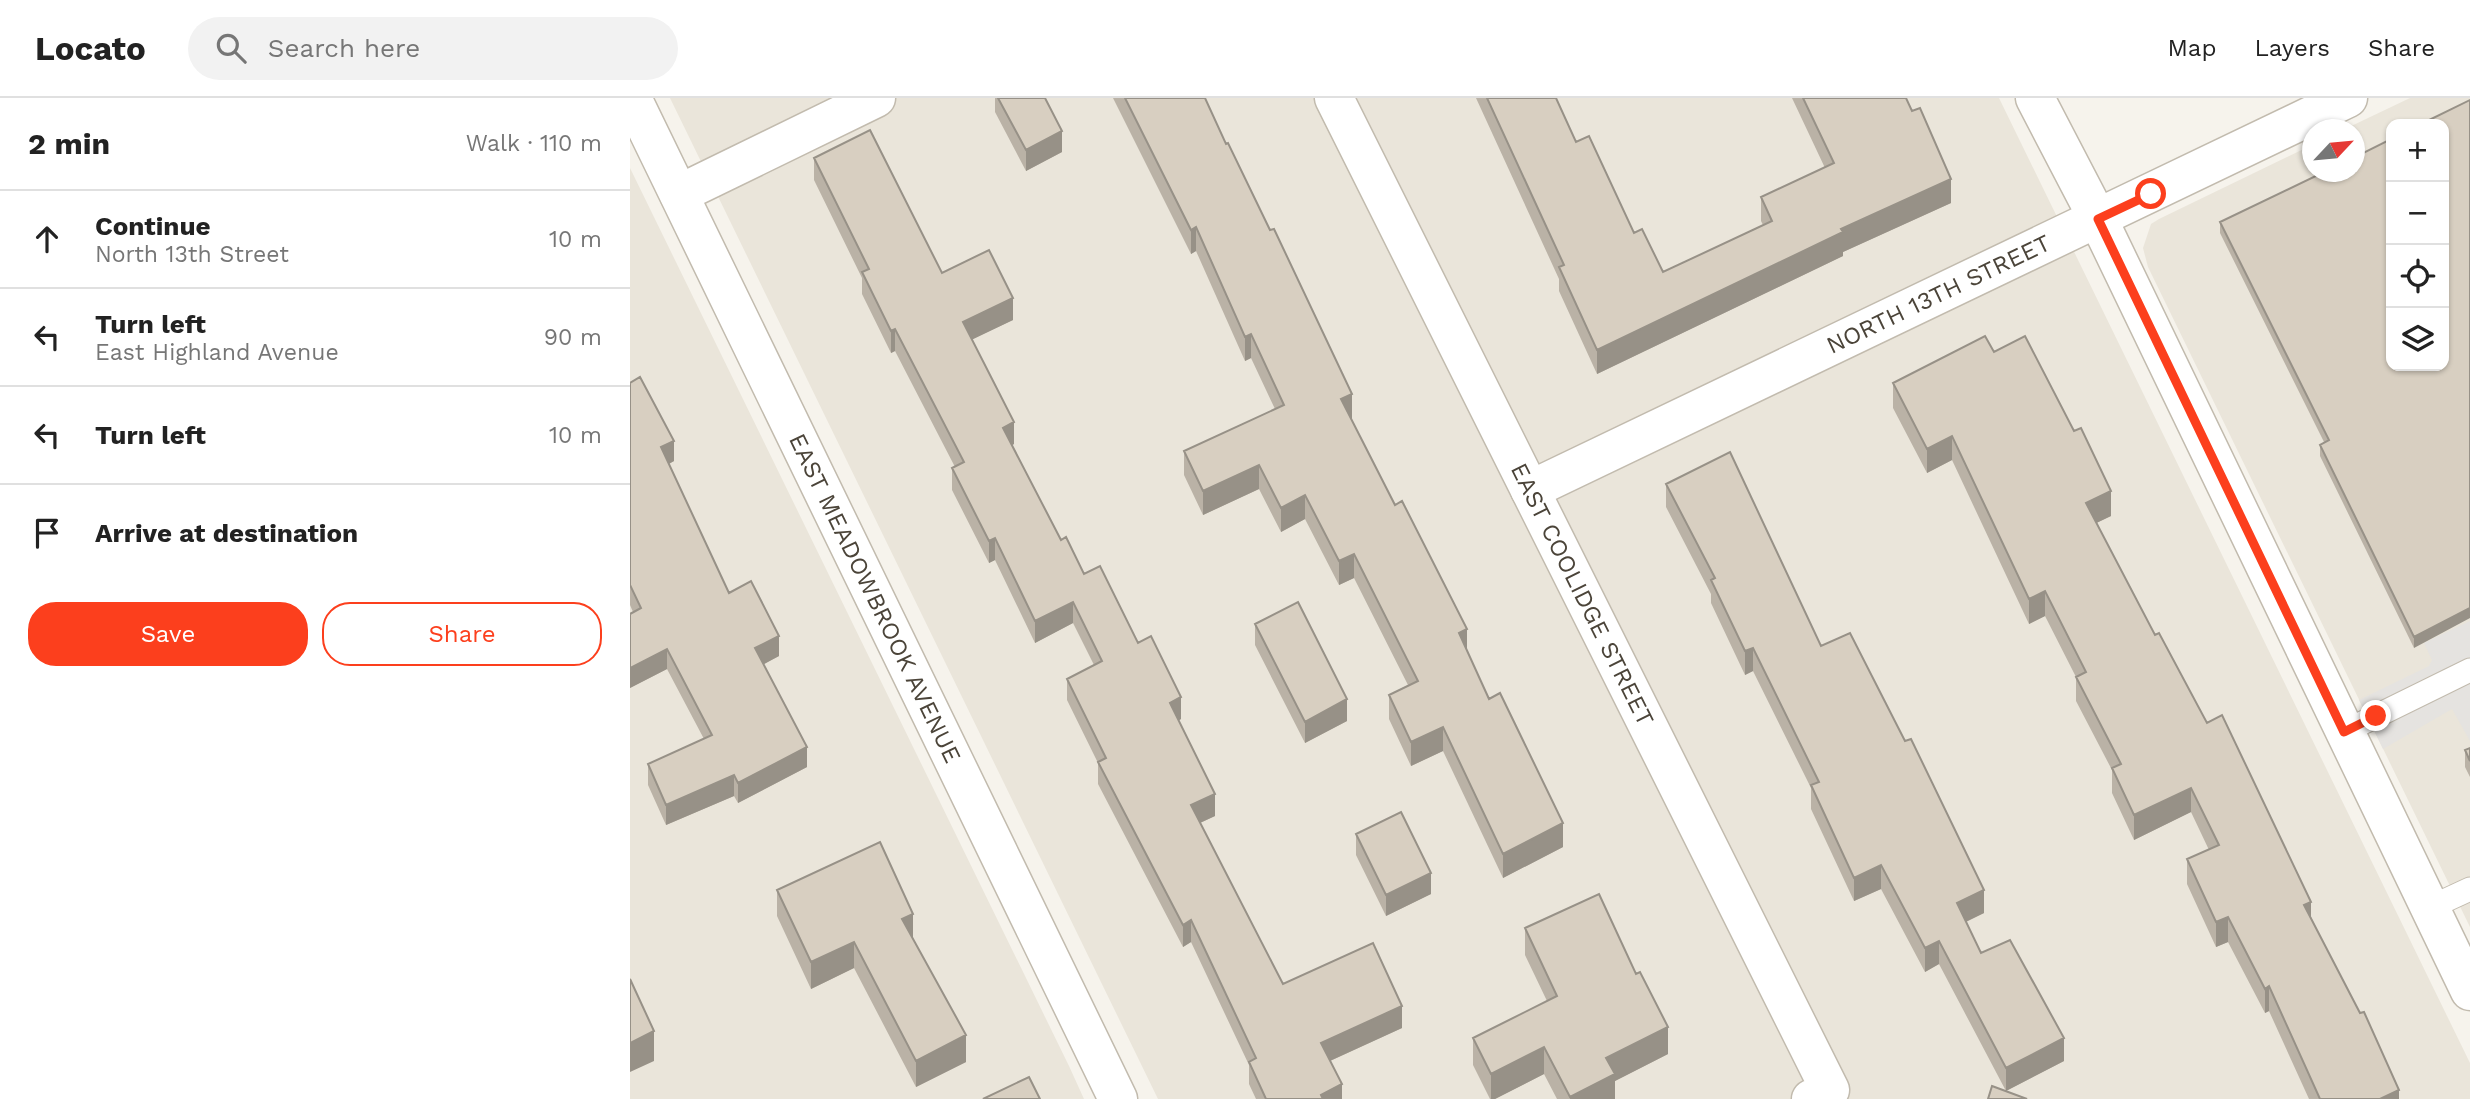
<!DOCTYPE html>
<meta charset="utf-8">
<style>
body{margin:0;font-family:"Work Sans",sans-serif;background:#f2f2f2;color:#222}
.controls{position:absolute;right:21px;top:21px;display:grid;overflow:hidden;border-radius:14px;box-shadow:0 2px 5px #0004}
.controls button{width:63px;height:63px;display:grid;place-items:center;padding:0;border:0;border-bottom:2px solid #e0e0e0;background:#fff;color:#222;font:35px sans-serif}
.compass{position:absolute;left:1672px;top:21px;width:63px;height:63px;border-radius:50%;background:#fff;box-shadow:0 2px 5px #0004;rotate:64deg}
.stop{position:absolute;width:21px;height:21px;margin:-16px;border:5px solid #fc3f1d;border-radius:50%;background:#fff}
.stop.end{background:#fc3f1d;border-color:#fff;box-shadow:0 2px 7px #0008}
.list{margin:0;padding:0;list-style:none}
h2{display:flex;justify-content:space-between;align-items:center;height:91px;margin:0;padding:0 28px;font-size:30px}
h2 small{font-size:23px;font-weight:400;color:#767676}
.list li{display:grid;grid-template-columns:46px 1fr auto;gap:21px;align-items:center;box-sizing:border-box;height:98px;padding:0 28px;border-top:2px solid #e0e0e0}
.list b{display:block;font-size:26px;white-space:nowrap}
.list p{margin:0;font-size:23px;white-space:nowrap;color:#767676}
.list em{font-size:23px;font-style:normal;color:#767676}
.actions{display:flex;gap:14px;padding:21px 28px}
.actions a{flex:1;padding:16px 0;border:2px solid #fc3f1d;border-radius:28px;text-align:center;font-size:24px;color:#fc3f1d}
.actions .main{background:#fc3f1d;color:#fff}
.icon{flex:none;width:38px;height:38px;fill:none;stroke:currentColor;stroke-width:2;stroke-linecap:round;stroke-linejoin:round}
.map{position:relative;flex:none;width:1840px;height:1001px;overflow:hidden}
header{display:flex;align-items:center;gap:42px;box-sizing:border-box;height:98px;padding:0 35px;background:#fff;border-bottom:2px solid #e0e0e0}
header strong{font-size:33px}
nav{display:flex;gap:38px;margin-inline-start:auto;font-size:24px}
.search{width:490px;height:63px;background:#f2f2f2;display:flex;align-items:center;gap:18px;box-sizing:border-box;padding:0 24px;border-radius:38px;color:#767676;font-size:26px}
main{display:flex}
aside{flex:1;background:#fff}
.map>svg:first-child{display:block}
.residential{fill:#eae5da;fill-rule:evenodd}
.parking{fill:#e5e3e0}
.lines{fill:none;stroke-linecap:round;stroke-linejoin:round}
.service-casing{stroke:#c2bbae;stroke-width:25}
.minor-casing{stroke:#c2bbae;stroke-width:41}
.tertiary-casing{stroke:#c2bbae;stroke-width:41}
.service{stroke:#fff;stroke-width:23}
.minor{stroke:#fff;stroke-width:38}
.tertiary{stroke:#fff;stroke-width:38}
.wall{fill:#bab2a6}
.shaded-wall{fill:#979187}
.building{fill:#d8cfc1;stroke:#979187;stroke-width:2}
.route{stroke:#fc3f1d;stroke-width:9}
.labels{text-anchor:middle;stroke-width:6;stroke-linejoin:round;paint-order:stroke}
.street-label{font-size:24px;fill:#4b4439;stroke:#fff}
</style>
<header>
<strong>Locato</strong>
<div class="search"><svg class="icon" aria-label="search" viewBox="0 0 24 24"><circle cx="10" cy="10" r="6"/><path d="M15 15l6 6"/></svg>Search here</div>
<nav><a>Map</a><a>Layers</a><a>Share</a></nav>
</header>
<main>
<aside>
<h2>2 min<small>Walk · 110 m</small></h2>
<ul class="list">
<li><svg class="icon" aria-label="ahead" viewBox="0 0 24 24"><path d="M12 20V5M6 11l6-6 6 6"/></svg><div><b>Continue</b><p>North 13th Street</p></div><em>10 m</em></li>
<li><svg class="icon" aria-label="left" viewBox="0 0 24 24"><path d="M17 20v-9H6M10 6l-5 5 5 5"/></svg><div><b>Turn left</b><p>East Highland Avenue</p></div><em>90 m</em></li>
<li><svg class="icon" aria-label="left" viewBox="0 0 24 24"><path d="M17 20v-9H6M10 6l-5 5 5 5"/></svg><div><b>Turn left</b></div><em>10 m</em></li>
<li><svg class="icon" aria-label="arrive" viewBox="0 0 24 24"><path d="M6 21V4h12l-3 4 3 4H6"/></svg><div><b>Arrive at destination</b></div></li>
</ul>
<div class="actions"><a class="main">Save</a><a>Share</a></div>
</aside>
<div class="map">
<svg width="1840" height="1001" viewBox="0 0 1840 1001">
<rect width="100%" height="100%" fill="#f6f3ec"/>
<path class="residential" d="M 40,0 L 1369,0 L 1840,965 L 1840,1001 L 528,1001 Z
M 1780,0 L 1840,0 L 1840,829 L 1518,169 L 1513,150 L 1521,126 L 1529,121 L 1682,47 L 1682,74 L 1724,74 L 1724,32 L 1715,31 ZM 1761,26 L 1814,26 L 1814,268 L 1761,268 Z
M 0,70 L 439,968 L 454,1001 L 0,1001 Z"/>
<path class="parking" d="M 1840,523 L 1840,643 L 1822,611 L 1753,651 L 1729,602 L 1799,568 L 1802,562 L 1794,545 Z"/>
<g class="lines">
<g class="service-casing">
<path id="service" d="M 1714,634 L 1840,572
M 1799,810 L 1840,791"/>
</g>
<g class="minor-casing">
<g id="minor">
<path id="s1" d="M 2,0 L 488,1001"/>
<path id="s2" d="M 704,0 L 1200,992 L 1181,1001"/>
<path d="M 49,96 L 246,0"/>
<path id="s3" d="M 900,392 L 1718,0"/>
</g>
</g>
<g class="tertiary-casing">
<path id="tertiary" d="M 1405,0 L 1468,121 L 1840,893"/>
</g>
<use href="#service" class="service"/>
<use href="#minor" class="minor"/>
<use href="#tertiary" class="tertiary"/>
</g>
<path class="wall" d="M 365,0 L 415,0 L 432,54 L 396,73 L 365,14 Z
M 483,0 L 575,0 L 722,320 L 721,320 L 933,749 L 873,780 L 813,653 L 781,668 L 759,621 L 759,597 L 778,587 L 724,480 L 709,487 L 675,421 L 651,434 L 629,391 L 573,417 L 554,377 L 554,353 L 645,311 L 621,260 L 615,263 L 566,153 L 561,156 Z
M 846,0 L 926,0 L 946,44 L 1004,135 L 1033,174 L 1133,127 L 1131,123 L 1131,99 L 1195,70 L 1162,0 L 1276,0 L 1321,105 L 1213,154 L 1213,158 L 967,276 L 929,193 L 929,181 Z
M 184,60 L 312,175 L 383,222 L 342,241 L 384,346 L 382,347 L 431,442 L 454,476 L 508,545 L 551,621 L 548,623 L 585,718 L 570,725 L 653,886 L 772,930 L 700,963 L 712,1001 L 626,1001 L 619,986 L 619,967 L 561,844 L 553,849 L 468,686 L 468,665 L 437,602 L 437,581 L 464,567 L 443,525 L 405,545 L 365,462 L 359,465 L 322,392 L 322,370 L 325,369 L 265,253 L 261,255 L 232,196 L 232,180 L 184,82 Z
M 1590,124 L 1814,268 L 1784,550 L 1690,358 L 1690,347 L 1694,344 L 1590,135 Z
M 1364,254 L 1481,418 L 1466,425 L 1525,537 L 1681,819 L 1769,1001 L 1679,1001 L 1639,913 L 1635,915 L 1598,844 L 1586,849 L 1557,786 L 1557,761 L 1579,752 L 1561,714 L 1504,742 L 1482,695 L 1482,672 L 1446,603 L 1446,579 L 1415,518 L 1399,526 L 1322,362 L 1297,375 L 1263,310 L 1263,285 Z
M 0,285 L 44,363 L 39,366 L 99,495 L 149,558 L 133,566 L 177,669 L 108,705 L 104,698 L 36,727 L 18,687 L 18,666 L 74,641 L 37,571 L 0,590 L 0,515 L 3,514 L 0,507 Z
M 1036,386 L 1191,548 L 1354,815 L 1336,824 L 1351,855 L 1434,963 L 1376,993 L 1309,866 L 1295,874 L 1251,791 L 1224,803 L 1181,711 L 1181,690 L 1123,573 L 1115,577 L 1081,505 L 1081,496 L 1036,409 Z
M 625,526 L 717,623 L 675,645 L 625,547 Z
M 1840,650 L 1840,679 L 1835,669 L 1835,652 Z
M 726,736 L 801,796 L 756,818 L 726,757 Z
M 147,792 L 283,841 L 336,964 L 286,989 L 224,870 L 181,891 L 147,818 Z
M 895,830 L 1038,956 L 985,983 L 985,1001 L 927,1001 L 914,976 L 865,1001 L 860,1001 L 843,967 L 843,940 L 917,903 L 895,857 Z"/>
<path class="shaded-wall" d="M 432,33 L 432,54 L 396,73 L 396,52 Z
M 1321,81 L 1321,105 L 1213,154 L 1213,158 L 967,276 L 967,252 L 1211,131 Z
M 566,129 L 566,153 L 561,156 L 561,132 Z
M 383,200 L 383,222 L 333,246 L 333,224 Z
M 265,231 L 265,253 L 261,255 L 261,233 Z
M 621,236 L 621,260 L 615,263 L 615,239 Z
M 722,296 L 722,320 L 711,325 L 711,301 Z
M 384,324 L 384,346 L 373,352 L 373,330 Z
M 1322,338 L 1322,362 L 1297,375 L 1297,351 Z
M 44,343 L 44,363 L 31,370 L 31,349 Z
M 629,367 L 629,391 L 573,417 L 573,393 Z
M 1481,393 L 1481,418 L 1456,430 L 1456,405 Z
M 675,397 L 675,421 L 651,434 L 651,410 Z
M 365,440 L 365,462 L 359,465 L 359,443 Z
M 724,456 L 724,480 L 709,487 L 709,463 Z
M 1415,493 L 1415,518 L 1399,526 L 1399,501 Z
M 443,504 L 443,525 L 405,545 L 405,523 Z
M 1840,510 L 1840,520 L 1784,550 L 1784,539 Z
M 837,531 L 837,555 L 829,535 Z
M 149,538 L 149,558 L 125,571 L 125,550 Z
M 1123,550 L 1123,573 L 1115,577 L 1115,553 Z
M 37,551 L 37,571 L 0,590 L 0,570 Z
M 551,599 L 551,621 L 540,627 L 540,605 Z
M 717,601 L 717,623 L 675,645 L 675,624 Z
M 813,629 L 813,653 L 781,668 L 781,644 Z
M 177,649 L 177,669 L 108,705 L 108,685 Z
M 104,677 L 104,698 L 36,727 L 36,707 Z
M 1561,690 L 1561,714 L 1504,742 L 1504,717 Z
M 585,696 L 585,718 L 561,729 L 561,707 Z
M 933,725 L 933,749 L 873,780 L 873,756 Z
M 1251,767 L 1251,791 L 1224,803 L 1224,780 Z
M 801,775 L 801,796 L 756,818 L 756,797 Z
M 1354,792 L 1354,815 L 1327,828 L 1327,805 Z
M 1681,804 L 1681,829 L 1674,807 Z
M 283,816 L 283,843 L 272,821 Z
M 1598,819 L 1598,844 L 1586,849 L 1586,824 Z
M 561,822 L 561,844 L 553,849 L 553,827 Z
M 1309,843 L 1309,866 L 1295,874 L 1295,850 Z
M 224,844 L 224,870 L 181,891 L 181,864 Z
M 1639,888 L 1639,913 L 1635,915 L 1635,891 Z
M 772,908 L 772,930 L 691,967 L 691,945 Z
M 1038,929 L 1038,956 L 985,983 L 985,1001 L 940,1001 L 940,999 L 976,960 Z
M 24,933 L 24,963 L 0,974 L 0,945 Z
M 336,937 L 336,964 L 286,989 L 286,963 Z
M 1434,940 L 1434,963 L 1376,993 L 1376,970 Z
M 914,949 L 914,976 L 865,1001 L 861,1001 L 861,976 Z
M 712,986 L 712,1001 L 691,1001 L 691,997 Z
M 1769,992 L 1769,1001 L 1750,1001 Z"/>
<path class="building" d="M 368,0 L 415,0 L 432,33 L 396,52 Z
M 495,0 L 575,0 L 596,46 L 598,45 L 640,132 L 644,131 L 722,296 L 711,301 L 765,407 L 772,403 L 837,531 L 829,535 L 859,601 L 870,595 L 933,725 L 873,756 L 813,629 L 781,644 L 759,597 L 788,583 L 724,456 L 709,463 L 675,397 L 651,410 L 629,367 L 573,393 L 554,353 L 654,307 L 621,236 L 615,239 L 566,129 L 561,132 Z
M 857,0 L 926,0 L 946,44 L 959,38 L 1004,135 L 1012,131 L 1033,174 L 1142,123 L 1131,99 L 1204,65 L 1173,0 L 1276,0 L 1282,13 L 1290,10 L 1321,81 L 1211,131 L 1213,134 L 967,252 L 929,169 L 934,167 Z
M 1840,2 L 1840,510 L 1784,539 L 1690,347 L 1699,342 L 1590,124 L 1694,74 L 1725,74 L 1725,59 L 1761,41 L 1761,268 L 1814,268 L 1814,26 L 1791,26 Z
M 240,32 L 312,175 L 359,152 L 383,200 L 333,224 L 384,324 L 373,330 L 431,442 L 436,439 L 454,476 L 470,468 L 508,545 L 521,538 L 551,599 L 540,605 L 585,696 L 561,707 L 653,886 L 743,845 L 772,908 L 691,945 L 712,986 L 691,997 L 693,1001 L 636,1001 L 619,964 L 626,960 L 561,822 L 553,827 L 468,664 L 476,660 L 437,581 L 472,563 L 443,504 L 405,523 L 365,440 L 359,443 L 322,370 L 334,364 L 265,231 L 261,233 L 232,174 L 239,171 L 184,60 Z
M 1355,238 L 1364,254 L 1395,238 L 1444,333 L 1451,330 L 1481,393 L 1456,405 L 1525,537 L 1529,535 L 1577,625 L 1592,617 L 1681,804 L 1674,807 L 1730,915 L 1734,914 L 1769,992 L 1750,1001 L 1690,1001 L 1639,888 L 1635,891 L 1598,819 L 1586,824 L 1557,761 L 1589,747 L 1561,690 L 1504,717 L 1482,670 L 1491,666 L 1446,579 L 1456,574 L 1415,493 L 1399,501 L 1322,338 L 1297,351 L 1263,285 Z
M 10,279 L 44,343 L 31,349 L 99,495 L 121,483 L 149,538 L 125,550 L 177,649 L 108,685 L 104,677 L 36,707 L 18,666 L 82,637 L 37,551 L 0,570 L 0,516 L 11,510 L 0,487 L 0,285 Z
M 1100,354 L 1191,548 L 1220,535 L 1275,643 L 1281,641 L 1354,792 L 1327,805 L 1351,855 L 1380,842 L 1434,940 L 1376,970 L 1309,843 L 1295,850 L 1251,767 L 1224,780 L 1181,687 L 1189,684 L 1123,550 L 1115,553 L 1081,482 L 1085,480 L 1036,386 Z
M 668,504 L 717,601 L 675,624 L 625,526 Z
M 1840,650 L 1840,663 L 1835,652 Z
M 771,714 L 801,775 L 756,797 L 726,736 Z
M 250,744 L 283,816 L 272,821 L 336,937 L 286,963 L 224,844 L 181,864 L 147,792 Z
M 969,796 L 1006,876 L 1010,874 L 1038,929 L 976,960 L 985,976 L 940,999 L 914,949 L 861,976 L 843,940 L 927,898 L 895,830 Z
M 0,881 L 24,933 L 0,945 Z
M 399,979 L 410,1001 L 353,1001 Z
M 1362,988 L 1397,1001 L 1358,1001 Z"/>
<g class="lines">
<path class="route" d="M 1521,96 L 1468,121 L 1714,634 L 1746,618"/>
</g>
<g class="labels">
<g class="street-label">
<text dy="8" stroke="none"><textPath href="#s3" startOffset="453">NORTH 13TH STREET</textPath></text>
<text dy="8" stroke="none"><textPath href="#s2" startOffset="555">EAST COOLIDGE STREET</textPath></text>
<text dy="8" stroke="none"><textPath href="#s1" startOffset="556">EAST MEADOWBROOK AVENUE</textPath></text>
</g>
</g>
</svg>
<div class="controls">
<button>+</button>
<button>−</button>
<button><svg class="icon" aria-label="locate" viewBox="0 0 24 24"><circle cx="12" cy="12" r="6"/><path d="M12 2v4M12 18v4M2 12h4M18 12h4"/></svg></button>
<button><svg class="icon" aria-label="layers" viewBox="0 0 24 24"><path d="M12 4l9 5-9 5-9-5zM3 14l9 5 9-5"/></svg></button>
</div>
<svg class="compass" viewBox="-18 -18 36 36"><path d="M0-13l5 13h-10z" fill="#e53935"/><path d="M0 13l5-13h-10z" fill="#767676"/></svg>
<div class="stop" style="left:1521px;top:96px"></div>
<div class="stop end" style="left:1746px;top:618px"></div>
</div>
</main>
